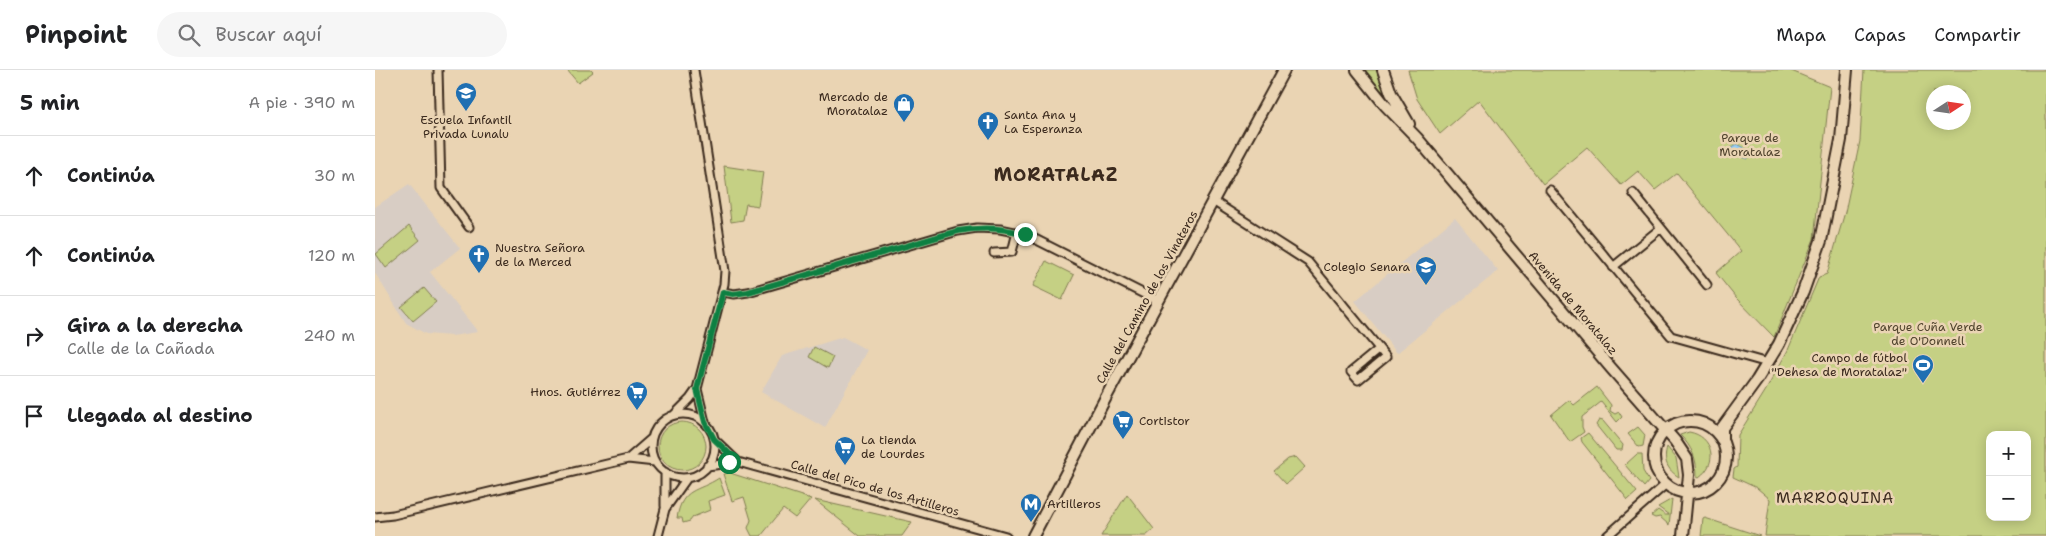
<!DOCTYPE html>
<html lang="es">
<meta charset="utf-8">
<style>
body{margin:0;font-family:"Shantell Sans",sans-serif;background:#f6f6f6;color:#202124}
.controls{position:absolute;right:15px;bottom:15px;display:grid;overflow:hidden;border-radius:10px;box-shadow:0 2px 12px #0003}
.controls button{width:45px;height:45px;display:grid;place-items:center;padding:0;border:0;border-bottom:1px solid #e0e0e0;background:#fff;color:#202124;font:25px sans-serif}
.compass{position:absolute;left:1551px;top:15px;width:45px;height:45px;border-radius:50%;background:#fff;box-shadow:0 2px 12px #0003;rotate:78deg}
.stop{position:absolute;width:15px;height:15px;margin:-11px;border:4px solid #0b8043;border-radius:50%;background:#fff}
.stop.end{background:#0b8043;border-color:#fff;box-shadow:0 1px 5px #0008}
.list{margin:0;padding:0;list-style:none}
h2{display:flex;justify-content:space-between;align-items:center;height:65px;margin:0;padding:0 20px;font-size:21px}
h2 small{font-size:16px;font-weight:400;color:#757577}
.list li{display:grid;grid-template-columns:32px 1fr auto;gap:15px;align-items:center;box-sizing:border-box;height:80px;padding:0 20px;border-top:1px solid #e0e0e0}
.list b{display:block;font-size:19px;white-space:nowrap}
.list p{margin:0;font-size:16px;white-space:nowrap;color:#757577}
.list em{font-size:16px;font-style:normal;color:#757577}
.icon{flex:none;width:28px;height:28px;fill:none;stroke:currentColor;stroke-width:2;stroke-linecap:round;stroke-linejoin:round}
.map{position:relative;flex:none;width:1671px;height:466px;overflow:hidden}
header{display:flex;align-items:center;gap:30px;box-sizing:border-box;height:70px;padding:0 25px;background:#fff;border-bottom:1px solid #e0e0e0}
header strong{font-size:24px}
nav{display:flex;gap:28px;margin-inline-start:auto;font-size:18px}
.search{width:350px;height:45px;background:#f6f6f6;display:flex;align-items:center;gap:12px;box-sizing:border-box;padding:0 18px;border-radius:28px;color:#757577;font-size:19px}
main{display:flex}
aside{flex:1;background:#fff}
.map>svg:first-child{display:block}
.built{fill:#d8cdc4}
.green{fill:#c5d084;stroke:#807d51;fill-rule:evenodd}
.water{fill:#96cef5;stroke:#728c9f}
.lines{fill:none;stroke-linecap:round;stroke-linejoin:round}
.street-casing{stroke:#3b2a1e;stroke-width:11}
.secondary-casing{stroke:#3b2a1e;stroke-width:14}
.street{stroke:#ead4b3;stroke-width:7}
.secondary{stroke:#ead4b3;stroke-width:10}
.route{stroke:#0b8043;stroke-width:6}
.labels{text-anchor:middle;stroke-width:5;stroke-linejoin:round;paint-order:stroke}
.poi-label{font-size:12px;fill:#3b2a1e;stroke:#ead4b3;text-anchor:start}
.park-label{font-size:12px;fill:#50432d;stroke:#ead4b3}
.street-label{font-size:12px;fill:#3b2a1e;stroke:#ead4b3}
.quarter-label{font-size:15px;letter-spacing:1px;fill:#3b2a1e;stroke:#ead4b3}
.district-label{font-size:18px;font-weight:bold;letter-spacing:1px;fill:#3b2a1e;stroke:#ead4b3}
</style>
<header>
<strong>Pinpoint</strong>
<div class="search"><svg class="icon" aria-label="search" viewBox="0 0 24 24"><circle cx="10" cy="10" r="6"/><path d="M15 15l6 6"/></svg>Buscar aquí</div>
<nav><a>Mapa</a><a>Capas</a><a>Compartir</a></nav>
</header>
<main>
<aside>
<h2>5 min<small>A pie · 390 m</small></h2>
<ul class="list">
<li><svg class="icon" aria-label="ahead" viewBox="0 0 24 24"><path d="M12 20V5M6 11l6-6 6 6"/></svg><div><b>Continúa</b></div><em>30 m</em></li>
<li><svg class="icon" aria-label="ahead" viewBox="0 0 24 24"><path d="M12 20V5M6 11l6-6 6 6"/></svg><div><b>Continúa</b></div><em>120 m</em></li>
<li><svg class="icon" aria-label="right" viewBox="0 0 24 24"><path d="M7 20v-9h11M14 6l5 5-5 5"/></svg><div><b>Gira a la derecha</b><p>Calle de la Cañada</p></div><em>240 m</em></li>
<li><svg class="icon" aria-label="arrive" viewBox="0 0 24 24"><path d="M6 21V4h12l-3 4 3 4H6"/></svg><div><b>Llegada al destino</b></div></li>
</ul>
</aside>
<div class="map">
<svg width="1671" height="466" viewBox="0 0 1671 466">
<rect width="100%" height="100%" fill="#ead4b3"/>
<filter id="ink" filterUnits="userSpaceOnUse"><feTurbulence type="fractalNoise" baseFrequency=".02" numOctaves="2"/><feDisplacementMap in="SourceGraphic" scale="10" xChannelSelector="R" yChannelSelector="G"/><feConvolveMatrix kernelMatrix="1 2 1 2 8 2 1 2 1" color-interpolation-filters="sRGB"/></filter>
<g filter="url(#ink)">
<path class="built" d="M 34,114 L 85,178 L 55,202 L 103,262 L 77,266 L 51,264 L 31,253 L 0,203 L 0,137 Z
M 1080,148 L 1123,201 L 1022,283 L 980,231 Z
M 468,267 L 492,280 L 450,358 L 386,322 L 407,286 Z"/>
<path class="green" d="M 192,0 L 216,0 L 218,2 L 203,13 Z
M 987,0 L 1003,0 L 1014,30 L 1013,31 Z
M 1033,0 L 1414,0 L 1455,17 L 1439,169 L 1399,267 L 1361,228 L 1341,203 L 1366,181 L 1302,103 L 1280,120 L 1263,101 L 1246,115 L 1212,77 L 1168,114 L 1104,30 L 1065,64 L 1042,29 Z
M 1489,0 L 1671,0 L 1671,466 L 1390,466 L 1395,429 L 1382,418 L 1358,407 L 1359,399 L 1362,397 L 1363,365 L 1391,320 L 1413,280 L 1444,207 L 1452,204 L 1470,142 L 1485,71 ZM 1558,22 L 1588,22 L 1588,52 L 1558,52 ZM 1615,365 L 1652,365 L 1652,447 L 1615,447 Z
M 349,96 L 388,102 L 383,136 L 371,134 L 368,150 L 356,152 Z
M 34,156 L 45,170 L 11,198 L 1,184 Z
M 671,191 L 699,205 L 687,230 L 658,216 Z
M 49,218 L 61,232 L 38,251 L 26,237 Z
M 439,277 L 458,287 L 453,298 L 434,287 Z
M 1222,317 L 1236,335 L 1235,341 L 1240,344 L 1244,342 L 1247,347 L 1242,352 L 1226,332 L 1207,347 L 1207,357 L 1209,362 L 1195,372 L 1176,345 L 1194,330 L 1199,335 Z
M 1224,350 L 1228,351 L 1248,375 L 1247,380 L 1241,380 L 1221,355 Z
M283 376a24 24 0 1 1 48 0a24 24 0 1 1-48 0Z
M 1263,357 L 1270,365 L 1268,376 L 1264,377 L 1253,364 Z
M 1314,362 C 1338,366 1344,393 1324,407 L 1322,406 C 1322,389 1317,377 1305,365 Z
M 1213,363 L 1262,422 L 1253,430 L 1207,372 L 1206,368 Z
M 1292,377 L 1301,388 L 1304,407 C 1292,400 1288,390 1292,377 Z
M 1262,384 L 1267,384 L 1268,401 L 1274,411 L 1269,417 L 1250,395 Z
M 921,387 L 930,397 L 911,414 L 899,401 L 913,389 Z
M 355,403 L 436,429 L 420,448 L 408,439 L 386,466 L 377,466 L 373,458 L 376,450 L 369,427 L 357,431 L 348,404 Z
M 344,408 L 350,425 L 333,431 L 335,440 L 318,447 L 315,451 L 308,453 L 307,448 L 302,448 C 307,417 323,422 344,408 Z
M 752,424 L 779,459 L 771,466 L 726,466 Z
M 1297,429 L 1294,455 L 1285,447 L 1280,448 L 1276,446 L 1283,440 L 1290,445 L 1294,445 L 1283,437 Z
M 440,430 L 537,452 L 527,466 L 485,466 Z
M 1330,448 L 1385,466 L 1326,466 L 1328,449 Z"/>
<path class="water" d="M 1362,74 L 1370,78 L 1373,89 L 1351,81 Z"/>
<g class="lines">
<g class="street-casing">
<path id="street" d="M 63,0 L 66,118 L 94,157
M 1175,120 L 1296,266 L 1393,293
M 1258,123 L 1332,215
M 838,131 L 933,192 L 1011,287 L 983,310 L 976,302 L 1004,279
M 619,183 L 637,182 L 642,162
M 1238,197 L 1286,158
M 348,222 L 359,224 L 373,222 L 583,161 L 602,158 L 625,159 L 650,164 L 783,231
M 322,319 L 330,352
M276 376a32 32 0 1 1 64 0a32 32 0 1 1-64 0Z
M 299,345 L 315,329 L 322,319 L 349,214 L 350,201 L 319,0
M 339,369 L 363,392
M 253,389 L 276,369
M 332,396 L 363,392 L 631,466
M 290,436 L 290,402
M 0,447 L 18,445 L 253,389 L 280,392
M 283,466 L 290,439 L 312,408
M 1232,466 L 1291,414"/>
</g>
<g class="secondary-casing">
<path id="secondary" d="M 982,0 L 1010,35 L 1042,68 L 1236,298 L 1300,371 L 1312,389 L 1314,405 L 1308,466
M 1008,0 L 1016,23 L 1034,54
M1279 387a36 36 0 1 1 72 0a36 36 0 1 1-72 0Z
M 1347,371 L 1347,358 L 1382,310 L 1404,274 L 1428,222 L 1446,171 L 1466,70 L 1472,0
M 658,466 L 730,329 L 909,0"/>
</g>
<use href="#street" class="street"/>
<use href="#secondary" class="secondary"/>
</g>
</g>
<g class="lines" filter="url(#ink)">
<path class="route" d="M 354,392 L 363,392 L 339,369 L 330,352 L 322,319 L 348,222 L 358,224 L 373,222 L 583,161 C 605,157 629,158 650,164"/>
</g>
<defs>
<g id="school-pin" transform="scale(1.125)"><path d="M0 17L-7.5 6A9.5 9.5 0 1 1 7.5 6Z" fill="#1f6fb2" stroke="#ead4b3"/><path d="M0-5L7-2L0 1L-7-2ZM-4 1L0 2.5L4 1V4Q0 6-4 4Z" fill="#fff"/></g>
<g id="shop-pin" transform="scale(1.125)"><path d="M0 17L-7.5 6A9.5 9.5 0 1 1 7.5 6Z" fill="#1f6fb2" stroke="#ead4b3"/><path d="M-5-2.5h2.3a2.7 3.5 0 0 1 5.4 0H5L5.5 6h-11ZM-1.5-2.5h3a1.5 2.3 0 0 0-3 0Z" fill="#fff"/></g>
<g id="church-pin" transform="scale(1.125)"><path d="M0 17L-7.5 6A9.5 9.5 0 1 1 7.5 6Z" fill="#1f6fb2" stroke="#ead4b3"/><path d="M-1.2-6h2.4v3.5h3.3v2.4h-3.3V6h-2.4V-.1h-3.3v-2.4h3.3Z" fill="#fff"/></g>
<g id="stadium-pin" transform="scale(1.125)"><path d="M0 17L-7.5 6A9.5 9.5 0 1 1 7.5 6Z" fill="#1f6fb2" stroke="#ead4b3"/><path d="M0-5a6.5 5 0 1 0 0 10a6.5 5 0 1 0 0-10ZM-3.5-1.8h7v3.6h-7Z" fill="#fff"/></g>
<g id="supermarket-pin" transform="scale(1.125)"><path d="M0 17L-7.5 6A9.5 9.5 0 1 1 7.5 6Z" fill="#1f6fb2" stroke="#ead4b3"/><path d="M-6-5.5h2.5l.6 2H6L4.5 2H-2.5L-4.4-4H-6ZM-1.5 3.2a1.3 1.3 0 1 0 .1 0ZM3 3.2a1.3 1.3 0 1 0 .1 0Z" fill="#fff"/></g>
<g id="metro-pin" transform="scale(1.125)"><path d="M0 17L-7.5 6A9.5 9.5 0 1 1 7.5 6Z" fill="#1f6fb2" stroke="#ead4b3"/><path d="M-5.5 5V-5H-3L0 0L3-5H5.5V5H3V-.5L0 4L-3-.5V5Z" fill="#fff"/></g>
</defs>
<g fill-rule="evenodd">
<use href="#school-pin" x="91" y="23"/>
<use href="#shop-pin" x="529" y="34"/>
<use href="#church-pin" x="613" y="52"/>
<use href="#church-pin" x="104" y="185"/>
<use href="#school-pin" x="1051" y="197"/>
<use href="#stadium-pin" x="1548" y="295"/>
<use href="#supermarket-pin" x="262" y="322"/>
<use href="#supermarket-pin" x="748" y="351"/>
<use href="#supermarket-pin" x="470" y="377"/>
<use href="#metro-pin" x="656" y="434"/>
</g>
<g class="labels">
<g class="poi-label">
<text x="513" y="31" text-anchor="end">Mercado de<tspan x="513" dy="14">Moratalaz</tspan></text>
<text x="629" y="49">Santa Ana y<tspan x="629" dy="14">La Esperanza</tspan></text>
<text x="91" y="54" text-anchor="middle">Escuela Infantil<tspan x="91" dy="14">Privada Lunalu</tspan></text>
<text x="120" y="182">Nuestra Señora<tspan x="120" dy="14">de la Merced</tspan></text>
<text x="1035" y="201" text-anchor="end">Colegio Senara</text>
<text x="1532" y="292" text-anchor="end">Campo de fútbol<tspan x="1532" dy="14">"Dehesa de Moratalaz"</tspan></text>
<text x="246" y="326" text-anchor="end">Hnos. Gutiérrez</text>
<text x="764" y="355">Cortistor</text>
<text x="486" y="374">La tienda<tspan x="486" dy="14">de Lourdes</tspan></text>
<text x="672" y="438">Artilleros</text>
</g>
<g class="park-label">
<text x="1375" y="72">Parque de<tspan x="1375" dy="14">Moratalaz</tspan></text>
<text x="1553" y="261">Parque Cuña Verde<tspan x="1553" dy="14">de O'Donnell</tspan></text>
</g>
<g class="street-label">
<text transform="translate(772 227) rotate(-61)" y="4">Calle del Camino de los Vinateros</text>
<text transform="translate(1198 233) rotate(50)" y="4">Avenida de Moratalaz</text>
<text transform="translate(500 418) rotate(16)" y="4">Calle del Pico de los Artilleros</text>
</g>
<g class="quarter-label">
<text x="1460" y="433">MARROQUINA</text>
</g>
<g class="district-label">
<text x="681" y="111">MORATALAZ</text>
</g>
</g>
</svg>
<div class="controls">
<button>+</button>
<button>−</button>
</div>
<svg class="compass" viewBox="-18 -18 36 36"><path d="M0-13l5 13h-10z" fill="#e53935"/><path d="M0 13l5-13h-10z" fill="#757577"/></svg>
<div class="stop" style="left:354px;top:392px"></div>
<div class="stop end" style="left:650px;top:164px"></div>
</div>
</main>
